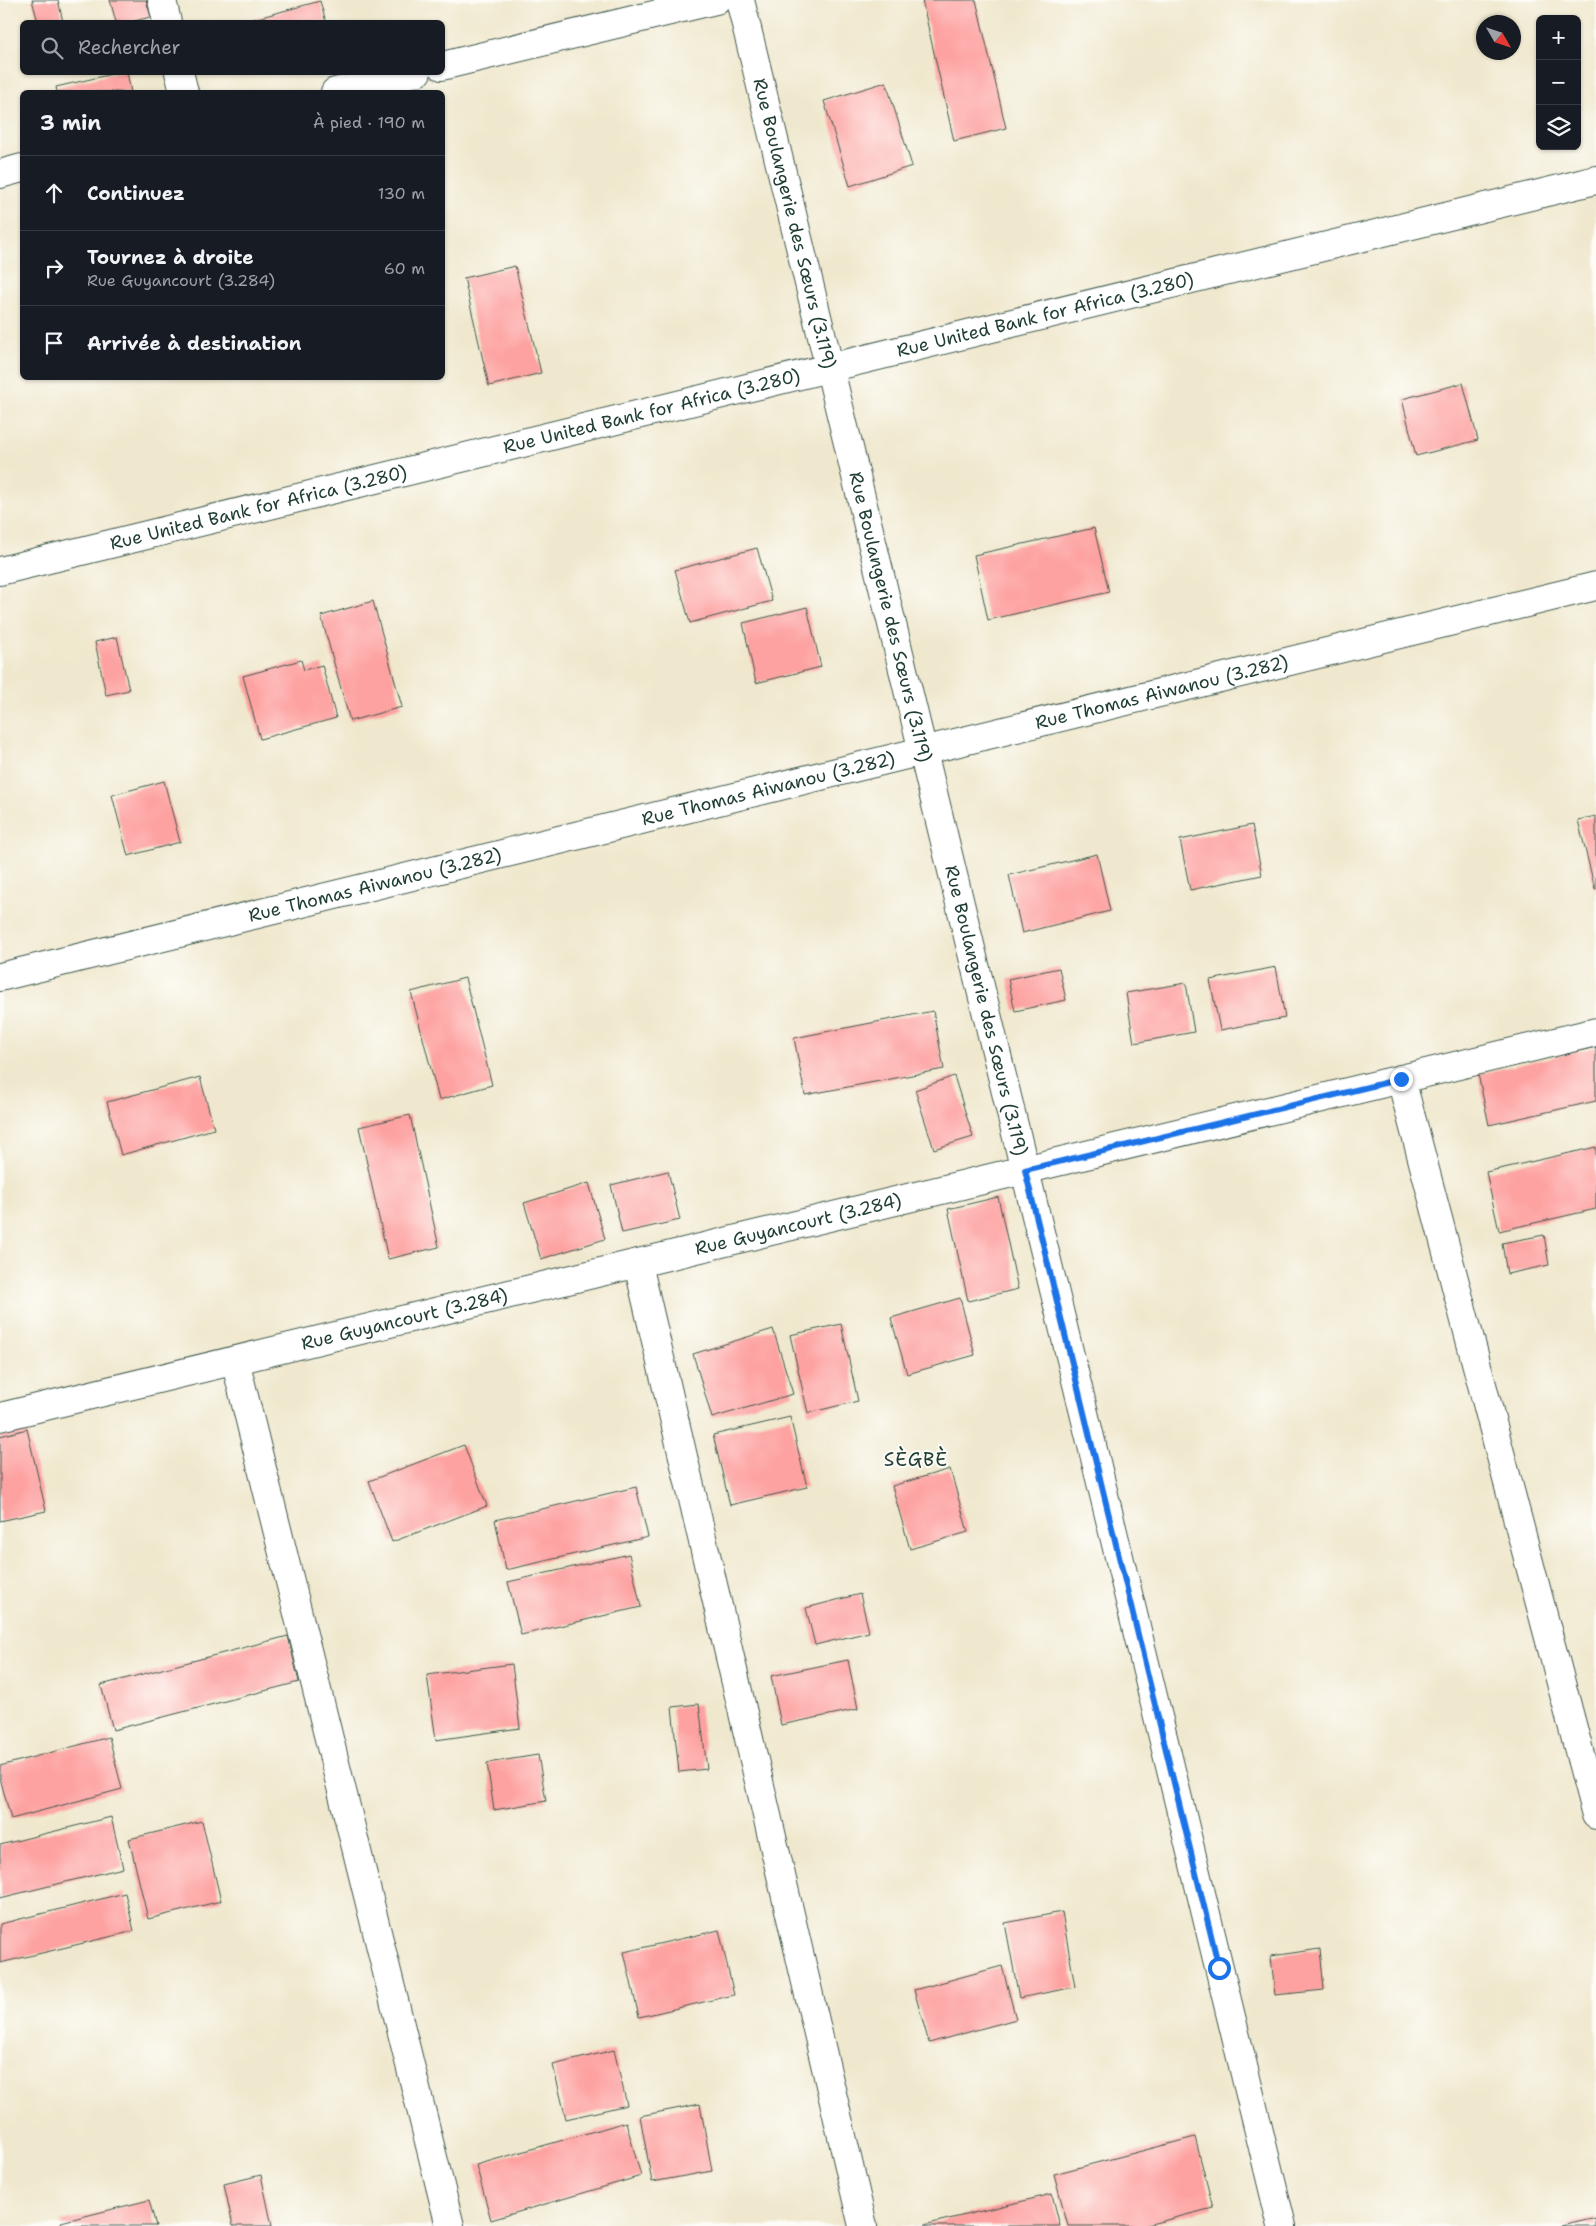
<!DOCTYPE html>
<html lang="fr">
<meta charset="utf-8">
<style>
body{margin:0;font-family:"Shantell Sans",sans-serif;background:#242831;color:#f1f3f6}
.controls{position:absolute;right:15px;top:15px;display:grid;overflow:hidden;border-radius:8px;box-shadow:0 1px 4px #0004}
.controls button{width:45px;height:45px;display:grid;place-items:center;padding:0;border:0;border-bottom:1px solid #363941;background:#171b24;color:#f1f3f6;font:25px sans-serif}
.compass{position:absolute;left:1476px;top:15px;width:45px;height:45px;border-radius:50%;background:#171b24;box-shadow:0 1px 4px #0004;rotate:129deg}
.stop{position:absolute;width:15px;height:15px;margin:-11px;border:4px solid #1a73e8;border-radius:50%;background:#fff}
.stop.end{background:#1a73e8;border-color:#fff;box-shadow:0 1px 5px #0008}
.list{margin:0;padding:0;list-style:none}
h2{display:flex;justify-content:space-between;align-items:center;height:65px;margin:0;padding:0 20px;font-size:21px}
h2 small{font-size:16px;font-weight:400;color:#9ea1a6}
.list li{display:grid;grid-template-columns:32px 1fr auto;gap:15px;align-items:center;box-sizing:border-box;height:75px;padding:0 20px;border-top:1px solid #363941}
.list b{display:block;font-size:19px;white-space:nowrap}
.list p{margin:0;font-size:16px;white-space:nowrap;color:#9ea1a6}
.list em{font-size:16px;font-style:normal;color:#9ea1a6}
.icon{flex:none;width:28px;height:28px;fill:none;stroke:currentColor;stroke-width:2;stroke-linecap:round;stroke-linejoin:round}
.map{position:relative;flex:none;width:1596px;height:2226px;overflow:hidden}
.search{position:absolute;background:#171b24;box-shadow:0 1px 4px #0004;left:20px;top:20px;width:425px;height:55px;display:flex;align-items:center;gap:12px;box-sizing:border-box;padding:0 18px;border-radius:8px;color:#9ea1a6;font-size:19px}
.panel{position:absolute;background:#171b24;box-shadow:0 1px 4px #0004;left:20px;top:90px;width:425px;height:290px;border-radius:8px}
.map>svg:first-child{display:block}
.building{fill:#fda2a1}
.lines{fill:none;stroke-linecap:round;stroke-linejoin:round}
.minor-casing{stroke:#3e574b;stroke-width:30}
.minor{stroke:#fff;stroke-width:28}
.route{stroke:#1a73e8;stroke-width:6}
.labels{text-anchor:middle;stroke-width:4;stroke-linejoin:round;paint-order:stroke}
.street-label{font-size:18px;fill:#1f3d34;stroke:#fdfcf7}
.neighbourhood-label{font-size:19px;letter-spacing:1px;fill:#1f3d34;stroke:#fdfcf7}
</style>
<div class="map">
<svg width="1596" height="2226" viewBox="0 0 1596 2226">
<rect width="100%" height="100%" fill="#fdfcf7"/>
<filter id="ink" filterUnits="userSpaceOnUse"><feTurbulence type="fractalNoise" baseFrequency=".02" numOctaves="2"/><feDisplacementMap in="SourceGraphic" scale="10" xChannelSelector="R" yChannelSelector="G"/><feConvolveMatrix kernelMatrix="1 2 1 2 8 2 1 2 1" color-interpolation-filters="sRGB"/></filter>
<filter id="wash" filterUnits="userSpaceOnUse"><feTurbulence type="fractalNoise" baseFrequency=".0096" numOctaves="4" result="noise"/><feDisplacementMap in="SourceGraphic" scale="20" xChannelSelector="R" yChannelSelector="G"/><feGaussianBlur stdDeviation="1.12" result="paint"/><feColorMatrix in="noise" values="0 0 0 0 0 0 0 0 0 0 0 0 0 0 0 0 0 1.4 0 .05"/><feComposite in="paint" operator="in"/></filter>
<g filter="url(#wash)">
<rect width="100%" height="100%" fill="#f0e8ce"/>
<g id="blocks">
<path class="building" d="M 32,0 L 58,0 L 63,22 L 38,22 Z
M 110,0 L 146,0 L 151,17 L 130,22 L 116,22 Z
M 922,0 L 976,0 L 1006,128 L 954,141 Z
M 320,1 L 326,22 L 243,22 Z
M 121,72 L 127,72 L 131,92 L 57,92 L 56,87 Z
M 886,82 L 912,166 L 850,186 L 824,101 Z
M 515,266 L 541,373 L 489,386 L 464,278 Z
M 1463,383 L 1478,440 L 1416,456 L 1402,399 Z
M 1094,528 L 1109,592 L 988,620 L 974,555 Z
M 757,548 L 772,601 L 690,623 L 675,570 Z
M 373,601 L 402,707 L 350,721 L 321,616 Z
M 807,607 L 821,667 L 756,683 L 743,623 Z
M 117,637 L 129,690 L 106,695 L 95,642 Z
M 301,660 L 304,670 L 322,665 L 336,718 L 260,739 L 243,676 Z
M 164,781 L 180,842 L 128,856 L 112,795 Z
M 1596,816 L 1596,889 L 1595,889 L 1578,820 Z
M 1252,825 L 1262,875 L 1190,890 L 1180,840 Z
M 1097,854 L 1110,911 L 1022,933 L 1009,875 Z
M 1276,967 L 1285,1018 L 1220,1030 L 1210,980 Z
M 1059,968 L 1066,1000 L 1015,1011 L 1008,979 Z
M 465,978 L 492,1085 L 439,1100 L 411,992 Z
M 1186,983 L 1194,1032 L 1134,1043 L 1126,993 Z
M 933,1011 L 944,1069 L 805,1095 L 794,1038 Z
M 1596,1047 L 1596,1101 L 1489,1125 L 1478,1074 Z
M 954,1076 L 973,1137 L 934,1149 L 915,1090 Z
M 200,1077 L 214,1129 L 121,1155 L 107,1102 Z
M 410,1115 L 439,1247 L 388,1259 L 359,1127 Z
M 1596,1147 L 1596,1209 L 1499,1231 L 1486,1172 Z
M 668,1171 L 680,1220 L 622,1233 L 611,1185 Z
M 589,1183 L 605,1239 L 541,1259 L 524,1203 Z
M 998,1197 L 1018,1289 L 968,1301 L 948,1209 Z
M 1544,1235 L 1549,1265 L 1507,1274 L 1502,1243 Z
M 960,1298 L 975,1355 L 907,1374 L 891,1318 Z
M 841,1324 L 858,1401 L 808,1413 L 790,1335 Z
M 773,1329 L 793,1394 L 712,1418 L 693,1354 Z
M 790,1417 L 807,1487 L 730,1505 L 713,1435 Z
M 27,1429 L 46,1511 L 0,1521 L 0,1436 Z
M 464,1445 L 487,1506 L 392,1542 L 369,1481 Z
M 950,1469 L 968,1532 L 910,1549 L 892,1486 Z
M 636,1487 L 648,1537 L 506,1570 L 495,1520 Z
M 629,1554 L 641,1607 L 521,1635 L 508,1582 Z
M 860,1594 L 869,1632 L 815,1645 L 806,1608 Z
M 288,1636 L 299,1682 L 113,1730 L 101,1685 Z
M 848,1660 L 858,1709 L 781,1725 L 771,1676 Z
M 512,1664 L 520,1728 L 436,1740 L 427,1675 Z
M 699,1704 L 707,1769 L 679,1772 L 672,1707 Z
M 109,1737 L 122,1789 L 11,1819 L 0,1778 L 0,1766 Z
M 538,1755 L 546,1801 L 494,1810 L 487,1763 Z
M 111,1817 L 123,1868 L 0,1898 L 0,1845 Z
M 202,1821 L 221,1901 L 148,1919 L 129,1839 Z
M 125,1893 L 134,1931 L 0,1963 L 0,1924 Z
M 1062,1912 L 1075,1987 L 1019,1998 L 1005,1923 Z
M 719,1930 L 734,1995 L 639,2017 L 624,1952 Z
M 1320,1949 L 1324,1990 L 1275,1995 L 1271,1956 Z
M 1002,1966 L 1016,2019 L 929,2043 L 914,1990 Z
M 614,2050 L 627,2105 L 566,2119 L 553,2065 Z
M 700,2104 L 712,2171 L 652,2182 L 640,2116 Z
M 626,2122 L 641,2176 L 491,2220 L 476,2165 Z
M 1195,2137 L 1213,2208 L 1143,2226 L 1068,2226 L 1054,2174 Z
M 261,2175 L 272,2226 L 233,2226 L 224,2184 Z
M 1052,2194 L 1060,2226 L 924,2226 L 924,2225 Z
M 149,2200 L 156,2226 L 62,2226 L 61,2222 Z
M 1596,2217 L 1596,2226 L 1561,2226 L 1561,2225 Z"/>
</g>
</g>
<g filter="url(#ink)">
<use href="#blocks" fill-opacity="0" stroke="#3e574b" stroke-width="1"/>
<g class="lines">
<g class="minor-casing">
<g id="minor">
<path d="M 162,0 L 167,22"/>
<path id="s1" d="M 740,0 L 1282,2226"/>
<path d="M 442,66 L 716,0"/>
<path d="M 179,72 L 184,92"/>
<path d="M 335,92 L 417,72"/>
<path d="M 0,174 L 22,168"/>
<path id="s2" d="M 0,571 L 1596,180"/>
<path id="s3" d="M 0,977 L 1596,586"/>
<path d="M 1401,1079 L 1596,1815"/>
<path d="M 638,1264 L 863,2226"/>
<path d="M 235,1360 L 450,2226"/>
<path id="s4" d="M 0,1417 L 1596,1032"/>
</g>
</g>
<use href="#minor" class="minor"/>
</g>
</g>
<g class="lines" filter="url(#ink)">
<path class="route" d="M 1219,1968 L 1025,1170 L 1401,1079"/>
</g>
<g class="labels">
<g class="street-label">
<text dy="6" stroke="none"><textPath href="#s1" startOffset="230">Rue Boulangerie des Sœurs (3.119)</textPath></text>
<text dy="6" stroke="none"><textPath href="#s2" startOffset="1076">Rue United Bank for Africa (3.280)</textPath></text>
<text dy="6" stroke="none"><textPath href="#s2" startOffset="671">Rue United Bank for Africa (3.280)</textPath></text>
<text dy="6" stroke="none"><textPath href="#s2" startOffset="266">Rue United Bank for Africa (3.280)</textPath></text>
<text dy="6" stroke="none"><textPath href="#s1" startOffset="635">Rue Boulangerie des Sœurs (3.119)</textPath></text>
<text dy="6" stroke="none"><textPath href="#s3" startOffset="1196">Rue Thomas Aiwanou (3.282)</textPath></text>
<text dy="6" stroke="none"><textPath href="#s3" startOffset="791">Rue Thomas Aiwanou (3.282)</textPath></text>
<text dy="6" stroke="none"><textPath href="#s3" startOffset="386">Rue Thomas Aiwanou (3.282)</textPath></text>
<text dy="6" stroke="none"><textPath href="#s1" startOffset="1040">Rue Boulangerie des Sœurs (3.119)</textPath></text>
<text dy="6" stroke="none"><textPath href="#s4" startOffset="821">Rue Guyancourt (3.284)</textPath></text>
<text dy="6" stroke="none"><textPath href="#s4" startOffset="416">Rue Guyancourt (3.284)</textPath></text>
</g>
<g class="neighbourhood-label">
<text x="916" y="1466">SÈGBÈ</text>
</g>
</g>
</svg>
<div class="controls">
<button>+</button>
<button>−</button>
<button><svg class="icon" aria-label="layers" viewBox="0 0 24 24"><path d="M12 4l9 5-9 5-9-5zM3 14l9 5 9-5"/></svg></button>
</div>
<svg class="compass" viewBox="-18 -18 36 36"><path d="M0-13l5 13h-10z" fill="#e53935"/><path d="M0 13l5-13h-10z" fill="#9ea1a6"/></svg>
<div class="stop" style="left:1219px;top:1968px"></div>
<div class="stop end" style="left:1401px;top:1079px"></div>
<div class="search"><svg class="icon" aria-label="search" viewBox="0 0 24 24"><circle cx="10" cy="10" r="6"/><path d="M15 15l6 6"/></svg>Rechercher</div>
<section class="panel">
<h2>3 min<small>À pied · 190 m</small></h2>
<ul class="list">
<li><svg class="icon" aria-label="ahead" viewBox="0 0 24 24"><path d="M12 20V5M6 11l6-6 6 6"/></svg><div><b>Continuez</b></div><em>130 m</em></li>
<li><svg class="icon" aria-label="right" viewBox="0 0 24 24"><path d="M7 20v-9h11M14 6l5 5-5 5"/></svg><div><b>Tournez à droite</b><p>Rue Guyancourt (3.284)</p></div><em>60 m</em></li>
<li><svg class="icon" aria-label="arrive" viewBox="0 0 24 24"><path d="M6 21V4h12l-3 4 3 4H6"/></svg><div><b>Arrivée à destination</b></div></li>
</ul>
</section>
</div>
